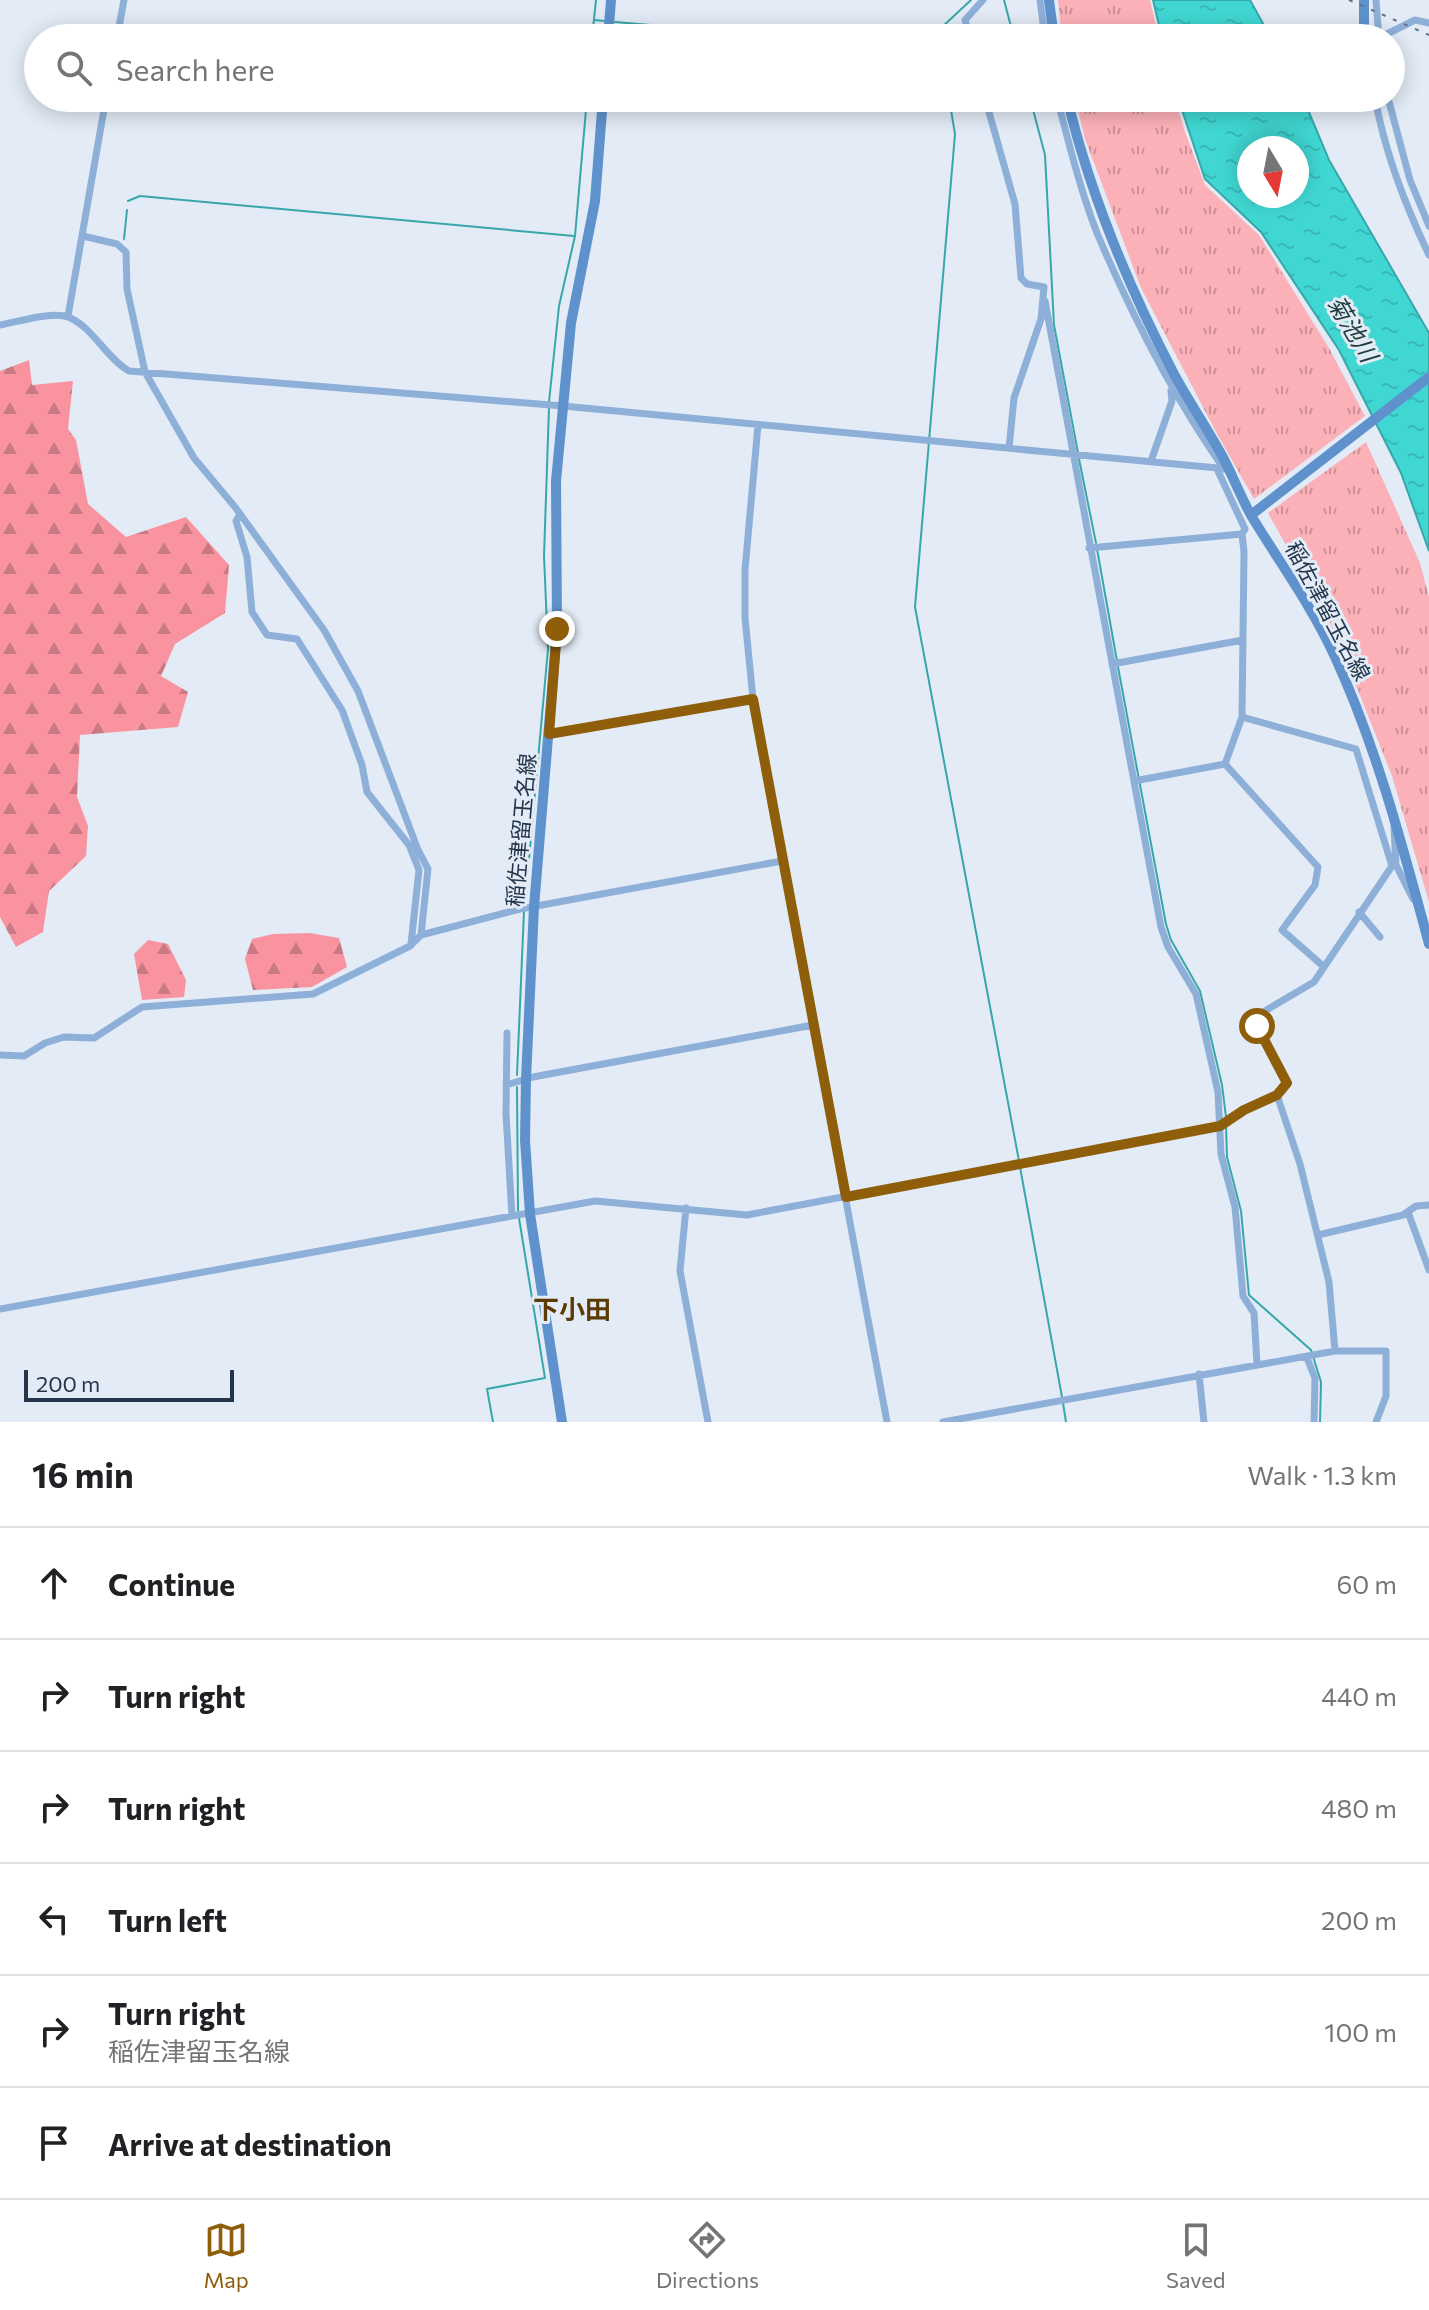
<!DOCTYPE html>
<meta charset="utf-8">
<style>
body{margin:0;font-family:Commissioner,"Noto Sans JP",sans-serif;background:#f2f2f2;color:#202124}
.compass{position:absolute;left:1237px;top:136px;width:72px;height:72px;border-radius:50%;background:#fff;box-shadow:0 4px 20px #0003;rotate:170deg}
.scale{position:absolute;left:24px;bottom:20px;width:210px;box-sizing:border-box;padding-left:8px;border:4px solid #24364b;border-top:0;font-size:22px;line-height:28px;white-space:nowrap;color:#24364b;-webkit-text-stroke:6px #e2ebf6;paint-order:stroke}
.stop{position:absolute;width:24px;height:24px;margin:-18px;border:6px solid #8f5e0a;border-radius:50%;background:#fff}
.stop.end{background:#8f5e0a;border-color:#fff;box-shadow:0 2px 8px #0008}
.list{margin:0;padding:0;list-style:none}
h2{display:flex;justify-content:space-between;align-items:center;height:104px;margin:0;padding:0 32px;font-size:34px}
h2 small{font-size:26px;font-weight:400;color:#757577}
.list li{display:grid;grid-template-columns:52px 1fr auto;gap:24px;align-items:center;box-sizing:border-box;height:112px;padding:0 32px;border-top:2px solid #e0e0e0}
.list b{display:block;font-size:30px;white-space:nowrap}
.list p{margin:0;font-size:26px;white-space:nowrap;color:#757577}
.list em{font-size:26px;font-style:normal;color:#757577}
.icon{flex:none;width:44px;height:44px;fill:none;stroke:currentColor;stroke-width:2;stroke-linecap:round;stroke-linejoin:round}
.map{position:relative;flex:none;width:1429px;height:1422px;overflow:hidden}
.search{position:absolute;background:#fff;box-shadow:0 4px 20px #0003;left:24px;right:24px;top:24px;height:88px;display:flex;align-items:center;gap:20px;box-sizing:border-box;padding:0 28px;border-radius:44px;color:#757577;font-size:30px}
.sheet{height:776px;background:#fff}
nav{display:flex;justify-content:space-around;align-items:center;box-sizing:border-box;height:112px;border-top:2px solid #e0e0e0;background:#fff;font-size:22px;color:#757577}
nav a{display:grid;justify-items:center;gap:4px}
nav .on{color:#8f5e0a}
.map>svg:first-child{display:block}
.forest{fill:url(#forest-firs)}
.park{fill:url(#park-tufts)}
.water{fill:url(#water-ripples);stroke:#38a7aa;stroke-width:2;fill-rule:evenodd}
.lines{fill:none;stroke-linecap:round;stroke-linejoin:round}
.stream{stroke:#38a7aa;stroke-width:2}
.street{stroke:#8eb0d8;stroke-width:7}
.secondary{stroke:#5f92cd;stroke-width:10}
.rail{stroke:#627183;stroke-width:2;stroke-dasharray:4 8;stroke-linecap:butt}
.route{stroke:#8f5e0a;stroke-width:10}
.labels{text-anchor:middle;stroke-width:6;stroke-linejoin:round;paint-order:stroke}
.street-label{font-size:22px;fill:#24364b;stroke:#e2ebf6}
.water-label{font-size:24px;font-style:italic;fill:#203e3d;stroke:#e2ebf6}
.quarter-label{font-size:26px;font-weight:bold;fill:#5c3b02;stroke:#e2ebf6}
</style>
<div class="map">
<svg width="1429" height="1422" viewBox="0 0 1429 1422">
<defs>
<pattern id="forest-firs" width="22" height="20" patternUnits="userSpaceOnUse" patternTransform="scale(2)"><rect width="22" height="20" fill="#f8939f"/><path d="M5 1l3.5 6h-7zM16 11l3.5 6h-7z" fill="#c97984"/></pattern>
<pattern id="park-tufts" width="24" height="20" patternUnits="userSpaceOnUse" patternTransform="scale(2)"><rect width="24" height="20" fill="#fcb1b8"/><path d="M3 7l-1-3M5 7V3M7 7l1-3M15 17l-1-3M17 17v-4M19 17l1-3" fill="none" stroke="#cc9198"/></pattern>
<pattern id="water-ripples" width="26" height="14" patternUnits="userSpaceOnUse" patternTransform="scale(2)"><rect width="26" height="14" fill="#40d7d3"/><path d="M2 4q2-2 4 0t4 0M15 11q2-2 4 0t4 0" fill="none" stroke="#38b9b7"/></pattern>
</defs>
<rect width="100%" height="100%" fill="#e2ebf6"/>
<path class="forest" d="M 29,360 L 32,385 L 73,381 L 68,429 L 76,440 L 88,504 L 126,537 L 186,517 L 229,565 L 225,613 L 175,644 L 161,676 L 188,692 L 178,727 L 80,735 L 77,797 L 88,826 L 86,856 L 49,891 L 43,932 L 16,947 L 0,917 L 0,371 Z
M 309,933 L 339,938 L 347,967 L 312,987 L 253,990 L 245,959 L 252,939 L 273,934 Z
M 148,940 L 168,944 L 186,980 L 184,997 L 142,1000 L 134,954 Z"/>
<path class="park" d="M 1058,0 L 1150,0 L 1159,38 L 1062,38 Z
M 1075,98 L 1175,98 L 1184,129 L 1205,185 L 1259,235 L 1329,348 L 1365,416 L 1254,499 L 1216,432 L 1141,288 L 1085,139 Z
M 1366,442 L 1420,563 L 1429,597 L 1429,902 L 1392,776 L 1336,635 L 1268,513 Z"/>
<path class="water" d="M 1153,0 L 1250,0 L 1271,38 L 1162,38 Z
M 1178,98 L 1303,98 L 1329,160 L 1429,333 L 1429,551 L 1401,473 L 1339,350 L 1261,232 L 1205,179 ZM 1249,148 L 1297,148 L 1297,196 L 1249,196 Z"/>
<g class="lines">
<path class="stream" d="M 1004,0 L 1014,38
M 594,20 L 605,21
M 615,22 L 805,38
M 941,29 L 942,38
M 592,38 L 596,0
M 922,38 L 941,28 L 971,0
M 949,98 L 955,134 L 915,607 L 1019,1161
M 1030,98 L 1045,155 L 1054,325 L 1078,453
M 128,201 L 140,196 L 574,236
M 124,239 L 127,210
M 549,402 L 559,306 L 575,236 L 587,98
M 1079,459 L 1096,543
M 1097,549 L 1117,661
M 1118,667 L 1166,924 L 1171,940 L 1200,991 L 1222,1085 L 1226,1117
M 525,904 L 548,649 L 544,556 L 549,408
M 517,1075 L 524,911
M 517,1087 L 518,1211
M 1226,1127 L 1227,1157 L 1241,1211 L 1249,1295 L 1311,1350 L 1321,1382 L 1320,1422
M 1020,1167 L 1062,1397
M 1063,1403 L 1066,1422
M 493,1422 L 487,1389 L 545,1378 L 519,1218"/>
<path class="street" d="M 1040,0 L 1045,38
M 1376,0 L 1379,38
M 117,38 L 124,0
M 970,38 L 965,20 L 983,0
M 1379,38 L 1415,20 L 1429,23
M 985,98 L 1015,204 L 1021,278 L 1027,284 L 1044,287 L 1041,319 L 1014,398 L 1009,448
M 1057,98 C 1069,143 1080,190 1097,233 C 1132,316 1173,396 1224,469
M 1375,98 C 1385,153 1405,205 1429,255
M 1388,98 L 1410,180 L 1429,226
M 83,236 L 117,244 L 126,252 L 127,289 L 145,372 L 194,458 L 235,507 L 324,630 L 358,691 L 418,850 L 428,869 L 421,935
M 1045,301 L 1161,927 L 1168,947 L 1196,994 L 1218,1092 L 1221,1154 L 1235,1207 L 1243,1296 L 1254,1313 L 1257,1364
M 68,316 L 106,98
M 0,325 C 17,322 53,311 68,317 C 92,326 106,358 129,371 L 563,406 L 1228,469
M 758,425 L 745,570 L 745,618 L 753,699 L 887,1422
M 1151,461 L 1172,401 L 1171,391
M 1217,469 L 1245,529 L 1242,534 L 1244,552 L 1242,717 L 1225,764
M 240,514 L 236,521 L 247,557 L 252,612 L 267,635 L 297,639 L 342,710 L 362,765 L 367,792 L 409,845 L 419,870 L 411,944
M 1089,548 L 1242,534
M 1112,664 L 1243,640
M 1242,717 L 1356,749 L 1392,866
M 549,734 L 753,699
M 1225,764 L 1318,867 L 1315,885 L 1282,930 L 1323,966
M 1134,781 L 1225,764
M 1396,865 L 1413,899
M 1359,912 L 1380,937
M 507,1033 L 506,1114 L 512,1216
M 0,1055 L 24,1056 L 45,1043 L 64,1037 L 94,1038 L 142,1007 L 313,994 L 410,946 L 421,935 L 520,909 L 782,861
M 506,1085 L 533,1077 L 813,1025
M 1277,1095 L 1300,1164 L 1329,1282 L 1335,1351
M 686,1208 L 680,1271 L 708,1422
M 1408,1212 L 1429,1270
M 1318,1235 L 1403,1215 L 1416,1206 L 1429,1205
M 0,1309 L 595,1201 L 747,1215 L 1220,1126 L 1244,1110 L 1277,1095 L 1287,1083 L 1257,1026 L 1258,1015 L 1314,982 L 1392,866 L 1396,865 L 1394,827
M 1307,1358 L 1315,1378 L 1314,1422
M 1199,1374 L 1204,1422
M 943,1422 L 1335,1351 L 1386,1351 L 1386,1396 L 1376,1422"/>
<path class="secondary" d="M 1049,0 L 1054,38
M 1364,27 L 1364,0
M 608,38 L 611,0
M 1067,98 C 1090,194 1128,286 1174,374 C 1188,400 1205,425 1220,452 C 1232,473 1240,496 1252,517 C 1280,563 1313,608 1335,657 C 1377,748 1403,848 1429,944
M 1251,515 L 1429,377
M 562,1422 L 530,1214 L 525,1140 L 526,1079 L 534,907 L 557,629 L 556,481 L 571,323 L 595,201 L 603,98"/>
<path class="rail" d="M 1349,0 L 1429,35"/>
</g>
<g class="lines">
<path class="route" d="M 557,629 L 549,734 L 753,699 L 846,1197 L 1220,1126 L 1244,1110 L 1277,1095 L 1287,1083 L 1257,1026"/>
</g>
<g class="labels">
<g class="street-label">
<text transform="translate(1328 611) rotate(62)" y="8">稲佐津留玉名線</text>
<text transform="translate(521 830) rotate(-85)" y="8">稲佐津留玉名線</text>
</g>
<g class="water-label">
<text transform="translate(1352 329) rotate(59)" y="8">菊池川</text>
</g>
<g class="quarter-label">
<text x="572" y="1319">下小田</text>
</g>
</g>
</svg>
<svg class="compass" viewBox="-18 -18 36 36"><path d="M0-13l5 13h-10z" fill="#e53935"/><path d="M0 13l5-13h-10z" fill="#757577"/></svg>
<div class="scale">200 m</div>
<div class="stop" style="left:1257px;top:1026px"></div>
<div class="stop end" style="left:557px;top:629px"></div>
<div class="search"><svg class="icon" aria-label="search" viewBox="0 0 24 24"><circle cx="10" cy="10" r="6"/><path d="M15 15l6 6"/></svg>Search here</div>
</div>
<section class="sheet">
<h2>16 min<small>Walk · 1.3 km</small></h2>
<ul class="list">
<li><svg class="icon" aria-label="ahead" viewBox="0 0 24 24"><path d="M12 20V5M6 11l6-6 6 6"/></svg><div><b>Continue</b></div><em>60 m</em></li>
<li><svg class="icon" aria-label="right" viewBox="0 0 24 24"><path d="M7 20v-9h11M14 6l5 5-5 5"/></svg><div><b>Turn right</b></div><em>440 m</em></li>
<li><svg class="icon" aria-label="right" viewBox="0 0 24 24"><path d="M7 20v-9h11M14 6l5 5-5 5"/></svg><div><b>Turn right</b></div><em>480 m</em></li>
<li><svg class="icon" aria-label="left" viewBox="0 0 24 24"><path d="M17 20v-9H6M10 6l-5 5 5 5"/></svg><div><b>Turn left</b></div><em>200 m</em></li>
<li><svg class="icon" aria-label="right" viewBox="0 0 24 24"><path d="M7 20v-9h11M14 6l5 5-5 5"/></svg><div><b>Turn right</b><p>稲佐津留玉名線</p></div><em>100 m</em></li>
<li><svg class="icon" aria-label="arrive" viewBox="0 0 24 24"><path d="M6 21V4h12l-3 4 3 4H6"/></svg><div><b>Arrive at destination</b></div></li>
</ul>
</section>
<nav>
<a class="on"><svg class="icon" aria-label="map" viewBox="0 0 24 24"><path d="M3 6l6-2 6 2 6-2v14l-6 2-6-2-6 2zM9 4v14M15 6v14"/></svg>Map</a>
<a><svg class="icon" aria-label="directions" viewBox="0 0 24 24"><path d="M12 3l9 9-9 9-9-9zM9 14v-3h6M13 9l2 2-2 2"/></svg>Directions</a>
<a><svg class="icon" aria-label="saved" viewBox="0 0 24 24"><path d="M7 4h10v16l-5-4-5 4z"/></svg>Saved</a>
</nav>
